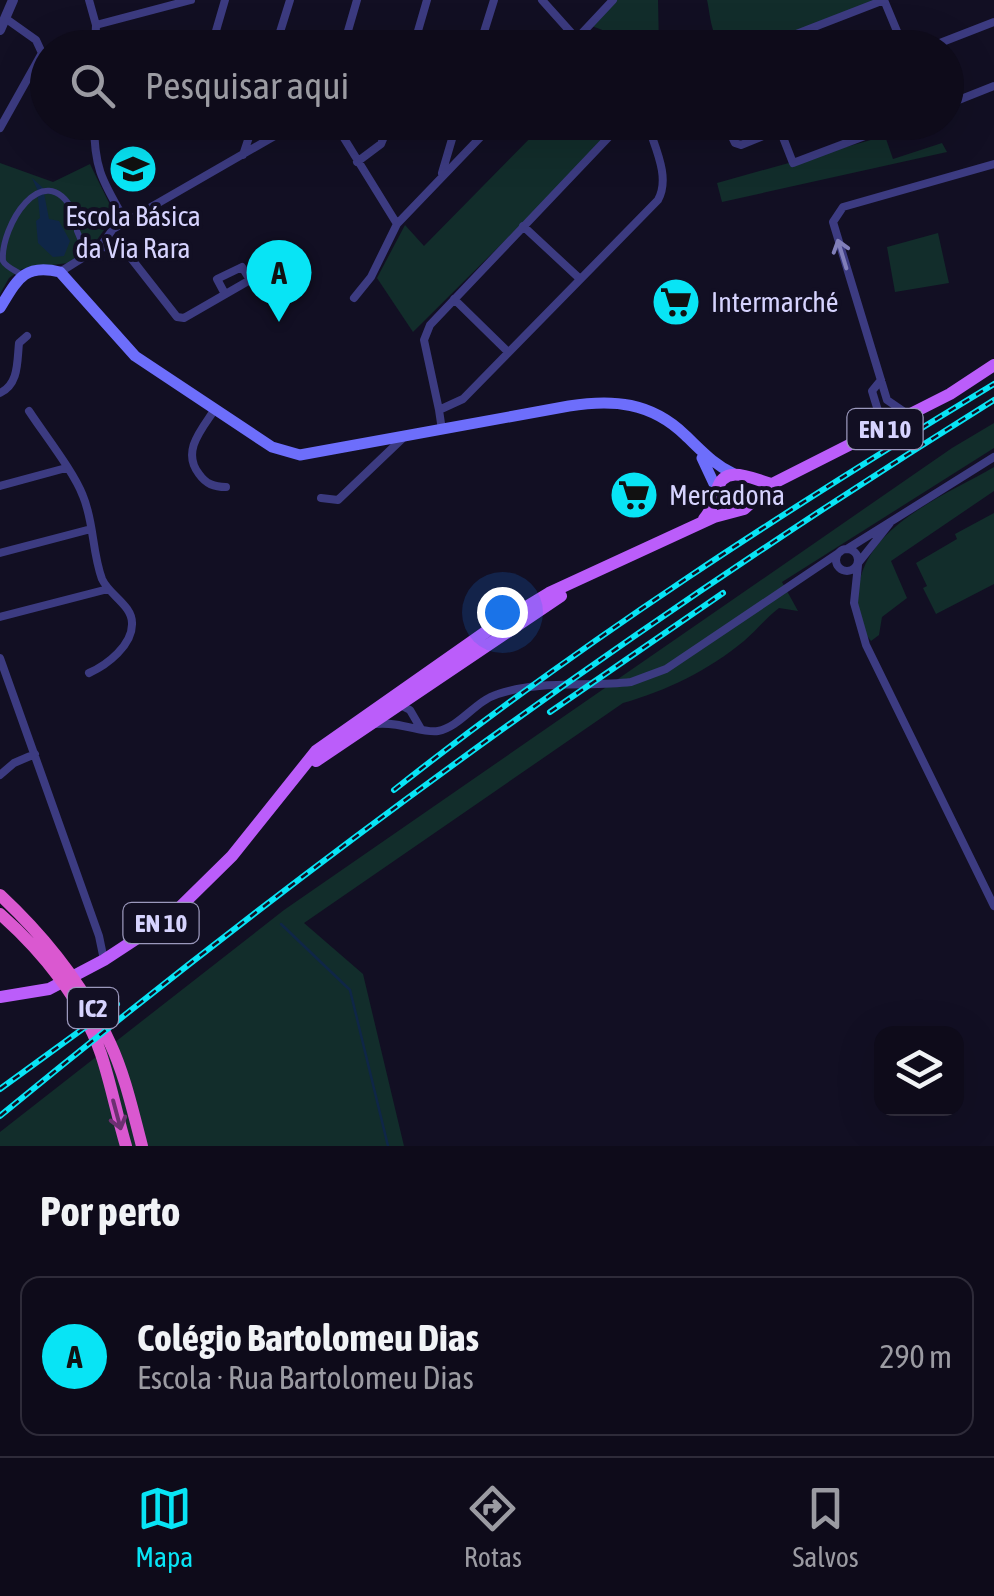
<!DOCTYPE html>
<html lang="pt">
<meta charset="utf-8">
<style>
body{margin:0;font-family:"Asap Condensed",sans-serif;background:#1c1927;color:#f1f3f6}
.controls{position:absolute;right:30px;bottom:30px;display:grid;overflow:hidden;border-radius:20px;box-shadow:0 10px 40px #0002}
.controls button{width:90px;height:90px;display:grid;place-items:center;padding:0;border:0;border-bottom:2px solid #2e2b39;background:#0e0b1a;color:#f1f3f6;font:50px sans-serif}
.you{position:absolute;left:502px;top:612px;width:35px;height:35px;margin:-25px;border:8px solid #fff;border-radius:50%;background:#1a73e8;box-shadow:0 0 0 15px #1a73e833}
.badge{display:grid;place-items:center;width:65px;height:65px;border-radius:50%;background:#08e4f5;color:#111;font-size:32px;font-weight:700}
.pin{position:absolute;translate:-50% -82px;filter:drop-shadow(0 2px 5px #0008)}
.pin::after{content:'';position:absolute;top:52px;width:35px;height:30px;background:inherit;clip-path:polygon(0 0,100% 0,50% 100%)}
.list{margin:0;padding:0;list-style:none}
h2{display:flex;justify-content:space-between;align-items:center;height:130px;margin:0;padding:0 40px;font-size:42px}
h2 small{font-size:32px;font-weight:400;color:#9b9ba2}
.list li{display:grid;grid-template-columns:65px 1fr auto;gap:30px;align-items:center;box-sizing:border-box;height:160px;margin:0 20px 20px;padding:0 20px;border:2px solid #2e2b39;border-radius:20px}
.list b{display:block;font-size:38px;white-space:nowrap}
.list p{margin:0;font-size:32px;white-space:nowrap;color:#9b9ba2}
.list em{font-size:32px;font-style:normal;color:#9b9ba2}
.icon{flex:none;width:55px;height:55px;fill:none;stroke:currentColor;stroke-width:2;stroke-linecap:round;stroke-linejoin:round}
.map{position:relative;flex:none;width:994px;height:1146px;overflow:hidden}
.search{position:absolute;background:#0e0b1a;box-shadow:0 10px 40px #0002;left:30px;right:30px;top:30px;height:110px;display:flex;align-items:center;gap:25px;box-sizing:border-box;padding:0 35px;border-radius:55px;color:#9b9ba2;font-size:38px}
.sheet{height:310px;background:#0e0b1a}
nav{display:flex;justify-content:space-around;align-items:center;box-sizing:border-box;height:140px;border-top:2px solid #2e2b39;background:#0e0b1a;font-size:28px;color:#9b9ba2}
nav a{display:grid;justify-items:center;gap:5px}
nav .on{color:#08e4f5}
.map>svg:first-child{display:block}
.green{fill:#122d2b}
.water{fill:#0f2647}
.lines{fill:none;stroke-linecap:round;stroke-linejoin:round}
.stream{stroke:#0f2647;stroke-width:2.5}
.pedestrian{stroke:#3c3b81;stroke-width:6}
.minor{stroke:#3c3b81;stroke-width:8}
.tertiary{stroke:#3c3b81;stroke-width:10}
.secondary{stroke:#6d6efb;stroke-width:11}
.primary{stroke:#bb5dfa;stroke-width:12}
.trunk{stroke:#da58d0;stroke-width:12}
.rail-casing{stroke:#08e4f5;stroke-width:6}
.rail{stroke:#120f23;stroke-width:2.5;stroke-dasharray:8;stroke-linecap:butt}
.oneway{stroke:#817fb9}
.oneway2{stroke:#6c3071}
.labels{text-anchor:middle;stroke-width:8;stroke-linejoin:round;paint-order:stroke}
.shield{fill:#120f23;stroke:#9b98bc;stroke-width:2.5}
.shield-label{font-size:25px;font-weight:bold;fill:#d6d3fe}
.poi-label{font-size:28px;fill:#d6d3fe;stroke:#120f23;text-anchor:start}
</style>
<div class="map">
<svg width="994" height="1146" viewBox="0 0 994 1146">
<rect width="100%" height="100%" fill="#120f23"/>
<path class="green" d="M 612,0 L 658,0 L 659,47 L 648,47 L 589,25 Z
M 707,0 L 884,0 C 856,11 744,64 721,44 C 711,35 710,13 707,0 Z
M 545,123 L 586,123 L 604,142 L 413,332 L 377,278 L 405,225 L 424,246 Z
M 885,136 L 893,159 L 942,143 L 947,152 L 722,202 L 717,183 Z
M 0,163 L 53,182 L 90,164 L 115,215 L 91,248 L 68,263 L 22,269 L 9,278 L 0,294 Z
M 938,233 L 949,283 L 895,292 L 887,247 Z
M 994,423 L 994,448 L 782,582 L 798,611 L 779,608 C 766,618 757,630 744,641 C 709,670 666,691 623,703 L 304,923 L 363,974 L 404,1146 L 0,1146 L 0,1132 L 284,910 L 952,448 Z
M 994,467 L 994,491 L 891,561 L 907,598 L 882,617 L 879,635 L 871,641 C 863,632 859,617 858,605 C 853,530 941,498 994,467 Z
M 994,513 L 994,584 L 936,614 L 923,588 L 927,586 L 916,563 L 957,539 L 955,534 Z"/>
<path class="water" d="M 32,178 L 43,188 L 49,219 L 59,221 L 70,241 L 64,256 L 53,257 L 38,243 L 36,221 L 40,218 L 37,189 Z"/>
<g class="lines">
<path class="stream" d="M 281,924 L 350,990 L 388,1146"/>
<path class="pedestrian" d="M 77,231 L 87,255
M 22,275 C 16,271 6,267 3,261 C 0,227 43,156 73,211"/>
<path class="minor" d="M 89,0 L 96,25 L 95,48
M 542,0 L 576,38
M 96,25 L 191,0
M 211,48 L 225,0
M 275,48 L 290,0
M 343,48 L 357,0
M 413,48 L 427,0
M 479,48 L 494,0
M 568,48 L 613,0
M 760,48 L 884,0 L 904,48
M 927,48 L 994,22
M 946,105 L 994,86
M 94,122 C 94,170 103,182 126,222
M 334,122 L 397,224
M 725,122 L 735,143 L 741,145 L 780,129
M 777,122 L 793,163 L 902,122
M 0,128 L 42,53 L 36,40 L 5,18
M 243,155 L 254,122
M 357,162 L 381,144 L 390,122
M 442,173 L 457,122
M 523,226 L 579,278
M 100,247 L 113,229 L 299,122
M 60,272 L 100,247 L 123,248 L 177,317 L 184,318 L 250,280 L 242,267 L 217,279 L 225,294
M 354,298 L 371,277 L 397,224 L 495,122
M 454,299 L 508,352
M 0,393 C 19,384 17,362 19,343 L 27,336
M 215,409 C 202,429 181,451 199,474 C 206,484 214,487 226,487
M 439,410 L 424,340 L 430,325 L 623,122
M 29,411 C 44,434 74,472 83,496 C 94,522 92,552 102,579 C 109,595 132,605 132,623 C 133,645 107,665 89,673
M 906,413 L 887,400 L 833,222 L 843,207 L 994,164
M 442,430 L 439,410 L 463,399 L 658,200 C 671,177 654,146 647,122
M 874,431 L 879,414 L 872,391 L 881,380
M 0,486 L 66,468
M 321,498 L 338,500 L 404,437
M836 560a11 11 0 1 1 22 0a11 11 0 1 1-22 0Z
M 847,549 L 994,457
M 0,553 L 91,529
M 859,562 L 890,523
M 858,565 L 854,603 L 866,645 L 994,906
M 0,617 L 108,589
M 0,658 L 99,936 L 104,960
M 398,704 L 410,710 L 421,729
M 376,724 C 400,721 424,734 438,731 C 460,727 475,701 498,694 C 539,680 588,687 631,682 L 666,669 L 840,552
M 0,775 L 14,763 L 35,754"/>
<path class="tertiary" d="M 0,30 L 13,0"/>
<path class="secondary" d="M 0,308 C 17,280 24,263 60,272 L 135,356 L 272,447 L 300,455 L 569,406 C 613,399 651,402 685,435 C 702,451 713,464 734,474
M 702,458 L 717,490"/>
<path class="primary" d="M 704,519 C 712,509 714,502 717,490 C 724,462 754,480 772,484
M 316,761 L 561,596
M 0,997 L 49,989 L 104,960 L 171,916 L 232,856 L 316,751 L 487,631 L 549,593 L 714,517 L 744,509 L 772,484 L 950,394 L 994,365"/>
<path class="trunk" d="M 0,895 C 46,938 84,985 110,1043 C 125,1075 133,1112 142,1146
M 0,914 C 41,950 83,1001 101,1054 C 111,1084 117,1116 126,1146"/>
<g class="rail-casing">
<path id="rail" d="M 550,712 L 723,593
M 394,790 C 584,640 787,509 994,384
M 0,1089 L 117,1004
M 0,1116 C 316,856 647,616 994,400"/>
</g>
<use href="#rail" class="rail"/>
</g>
<defs><path id="oneway-shaft" d="M-6 0H5M1.5-3L5.5 0L1.5 3" fill="none" stroke-width="1.6" stroke-linecap="round" stroke-linejoin="round" transform="scale(2.5)"/></defs>
<use class="oneway" href="#oneway-shaft" transform="translate(842 254) rotate(-107)"/>
<use class="oneway2" href="#oneway-shaft" transform="translate(117 1115) rotate(75)"/>
<defs>
<g id="school-disc" transform="scale(2.5)"><circle r="9.5" fill="#08e4f5" stroke="#120f23"/><path d="M0-5L7-2L0 1L-7-2ZM-4 1L0 2.5L4 1V4Q0 6-4 4Z" fill="#111"/></g>
<g id="supermarket-disc" transform="scale(2.5)"><circle r="9.5" fill="#08e4f5" stroke="#120f23"/><path d="M-6-5.5h2.5l.6 2H6L4.5 2H-2.5L-4.4-4H-6ZM-1.5 3.2a1.3 1.3 0 1 0 .1 0ZM3 3.2a1.3 1.3 0 1 0 .1 0Z" fill="#111"/></g>
</defs>
<g fill-rule="evenodd">
<use href="#school-disc" x="133" y="169"/>
<use href="#supermarket-disc" x="676" y="302"/>
<use href="#supermarket-disc" x="634" y="495"/>
</g>
<g class="labels">
<g class="shield">
<rect x="847.5" y="409" width="75" height="40" rx="8"/>
<rect x="123.5" y="903" width="75" height="40" rx="8"/>
<rect x="68" y="988" width="50" height="40" rx="8"/>
</g>
<g class="shield-label">
<text x="885" y="438">EN 10</text>
<text x="161" y="932">EN 10</text>
<text x="93" y="1017">IC2</text>
</g>
<g class="poi-label">
<text x="133" y="226" text-anchor="middle">Escola Básica<tspan x="133" dy="32">da Via Rara</tspan></text>
<text x="711" y="312">Intermarché</text>
<text x="669" y="505">Mercadona</text>
</g>
</g>
</svg>
<div class="controls">
<button><svg class="icon" aria-label="layers" viewBox="0 0 24 24"><path d="M12 4l9 5-9 5-9-5zM3 14l9 5 9-5"/></svg></button>
</div>
<div class="you"></div>
<div class="pin badge" style="left:279px;top:322px">A</div>
<div class="search"><svg class="icon" aria-label="search" viewBox="0 0 24 24"><circle cx="10" cy="10" r="6"/><path d="M15 15l6 6"/></svg>Pesquisar aqui</div>
</div>
<section class="sheet">
<h2>Por perto<small></small></h2>
<ul class="list">
<li><span class="badge">A</span><div><b>Colégio Bartolomeu Dias</b><p>Escola · Rua Bartolomeu Dias</p></div><em>290 m</em></li>
</ul>
</section>
<nav>
<a class="on"><svg class="icon" aria-label="map" viewBox="0 0 24 24"><path d="M3 6l6-2 6 2 6-2v14l-6 2-6-2-6 2zM9 4v14M15 6v14"/></svg>Mapa</a>
<a><svg class="icon" aria-label="directions" viewBox="0 0 24 24"><path d="M12 3l9 9-9 9-9-9zM9 14v-3h6M13 9l2 2-2 2"/></svg>Rotas</a>
<a><svg class="icon" aria-label="saved" viewBox="0 0 24 24"><path d="M7 4h10v16l-5-4-5 4z"/></svg>Salvos</a>
</nav>
